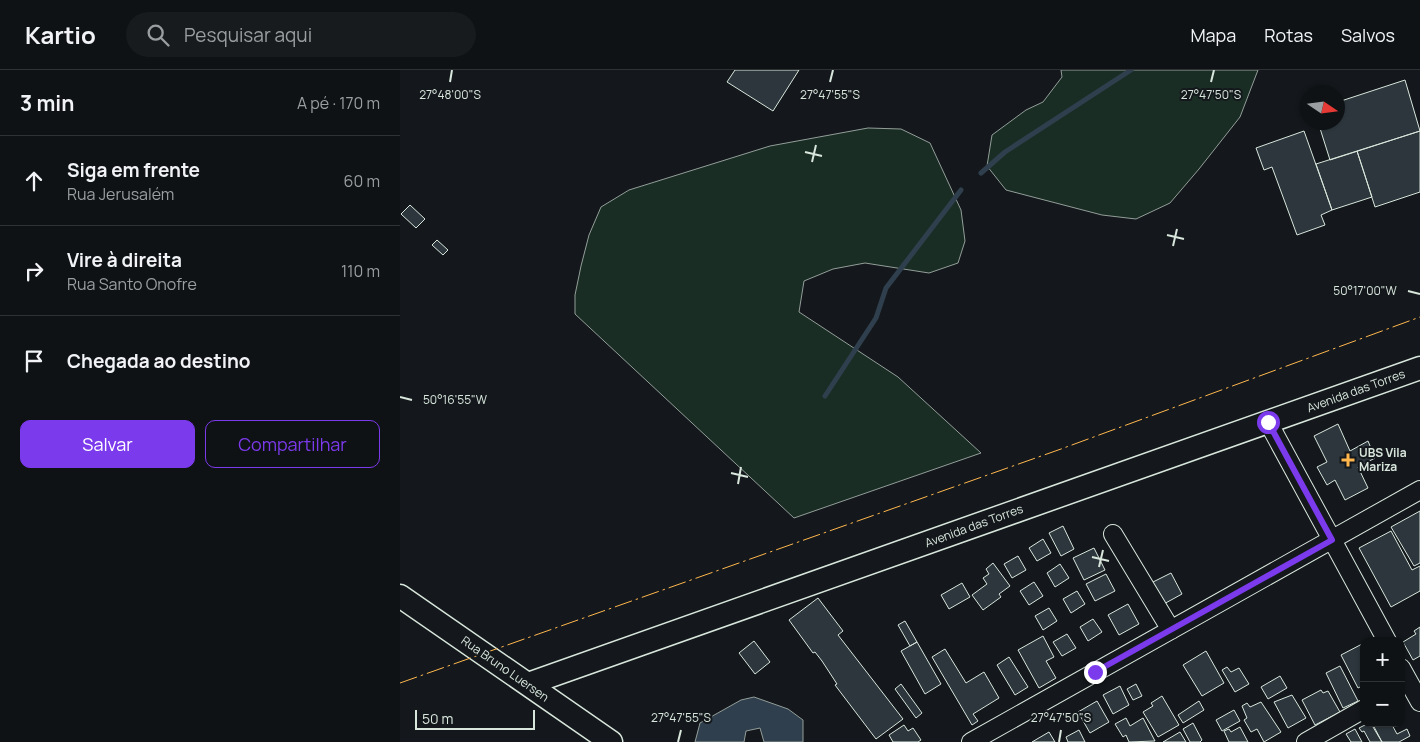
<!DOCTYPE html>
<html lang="pt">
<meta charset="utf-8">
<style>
body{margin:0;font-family:Manrope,sans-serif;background:#181b1e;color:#f1f3f6}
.controls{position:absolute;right:15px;bottom:15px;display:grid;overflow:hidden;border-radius:10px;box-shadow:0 1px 4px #0004}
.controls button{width:45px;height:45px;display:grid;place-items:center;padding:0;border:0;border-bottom:1px solid #2f3234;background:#0f1215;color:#f1f3f6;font:25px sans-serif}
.compass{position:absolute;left:900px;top:15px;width:45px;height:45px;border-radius:50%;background:#0f1215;box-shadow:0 1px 4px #0004;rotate:103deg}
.scale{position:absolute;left:15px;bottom:12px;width:120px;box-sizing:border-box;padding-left:5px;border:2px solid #d8e6dc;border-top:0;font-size:14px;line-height:18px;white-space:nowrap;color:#d8e6dc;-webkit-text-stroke:4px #14181c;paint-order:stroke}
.stop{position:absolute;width:15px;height:15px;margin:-11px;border:4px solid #7c3aed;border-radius:50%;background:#fff}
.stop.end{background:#7c3aed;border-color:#fff;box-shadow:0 1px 5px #0008}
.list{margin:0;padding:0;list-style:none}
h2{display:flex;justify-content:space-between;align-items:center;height:65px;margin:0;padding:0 20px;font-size:21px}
h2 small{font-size:16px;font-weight:400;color:#9b9ea0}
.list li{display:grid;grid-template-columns:32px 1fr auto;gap:15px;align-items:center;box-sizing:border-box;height:90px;padding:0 20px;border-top:1px solid #2f3234}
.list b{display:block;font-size:19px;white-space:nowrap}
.list p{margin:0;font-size:16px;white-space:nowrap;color:#9b9ea0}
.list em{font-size:16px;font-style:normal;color:#9b9ea0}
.actions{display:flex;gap:10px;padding:15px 20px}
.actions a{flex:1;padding:11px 0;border:1px solid #7c3aed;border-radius:10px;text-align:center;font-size:18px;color:#7c3aed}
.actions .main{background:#7c3aed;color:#fff}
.icon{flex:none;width:28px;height:28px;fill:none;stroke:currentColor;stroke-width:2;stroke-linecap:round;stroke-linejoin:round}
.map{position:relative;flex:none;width:1020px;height:672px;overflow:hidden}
header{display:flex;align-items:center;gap:30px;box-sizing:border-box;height:70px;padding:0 25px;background:#0f1215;border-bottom:1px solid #2f3234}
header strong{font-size:24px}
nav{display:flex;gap:28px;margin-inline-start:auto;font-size:18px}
.search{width:350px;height:45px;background:#181b1e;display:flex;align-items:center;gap:12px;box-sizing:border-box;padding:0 18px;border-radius:28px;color:#9b9ea0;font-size:19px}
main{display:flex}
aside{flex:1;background:#0f1215}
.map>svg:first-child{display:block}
.green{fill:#1a2d24;stroke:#939e99}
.water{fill:#2f3f4d;stroke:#939e99}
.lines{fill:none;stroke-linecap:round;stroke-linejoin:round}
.stream{stroke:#2f3f4d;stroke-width:5}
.building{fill:#2c363c;stroke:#d8e6dc}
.minor-casing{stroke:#d8e6dc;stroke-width:20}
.major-casing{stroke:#d8e6dc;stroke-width:25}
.minor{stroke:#14181c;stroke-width:18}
.major{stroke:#14181c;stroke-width:22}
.power{stroke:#ffb74d;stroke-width:1;stroke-dasharray:18 4 2.5 4;stroke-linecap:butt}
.route{stroke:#7c3aed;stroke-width:6}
.ticks{fill:none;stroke:#d8e6dc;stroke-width:2}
.poi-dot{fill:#ffb74d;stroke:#14181c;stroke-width:2}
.labels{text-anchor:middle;stroke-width:4;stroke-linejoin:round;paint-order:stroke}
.street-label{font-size:12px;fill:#d8e6dc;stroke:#14181c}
.poi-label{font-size:12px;font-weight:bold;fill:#d8e6dc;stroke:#14181c;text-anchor:start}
.ticks-label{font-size:12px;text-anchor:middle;fill:#d8e6dc;stroke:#14181c;stroke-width:4;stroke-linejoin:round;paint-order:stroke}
</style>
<header>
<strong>Kartio</strong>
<div class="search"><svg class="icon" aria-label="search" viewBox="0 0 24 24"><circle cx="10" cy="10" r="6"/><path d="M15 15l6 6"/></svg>Pesquisar aqui</div>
<nav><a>Mapa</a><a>Rotas</a><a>Salvos</a></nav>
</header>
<main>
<aside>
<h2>3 min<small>A pé · 170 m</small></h2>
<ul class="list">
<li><svg class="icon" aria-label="ahead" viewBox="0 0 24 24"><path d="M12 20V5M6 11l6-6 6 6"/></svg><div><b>Siga em frente</b><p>Rua Jerusalém</p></div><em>60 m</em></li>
<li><svg class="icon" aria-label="right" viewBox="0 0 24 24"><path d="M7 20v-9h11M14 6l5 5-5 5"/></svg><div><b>Vire à direita</b><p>Rua Santo Onofre</p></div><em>110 m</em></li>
<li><svg class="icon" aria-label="arrive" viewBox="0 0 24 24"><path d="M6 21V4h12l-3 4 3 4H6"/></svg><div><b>Chegada ao destino</b></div></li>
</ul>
<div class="actions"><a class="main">Salvar</a><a>Compartilhar</a></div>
</aside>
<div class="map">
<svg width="1020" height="672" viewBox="0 0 1020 672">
<rect width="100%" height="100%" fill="#14181c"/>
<path class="green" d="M 661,0 L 858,0 L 840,47 L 799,99 L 770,133 L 736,149 L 702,145 L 606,120 L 587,96 L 592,65 L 626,40 L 643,32 L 662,7 Z
M 468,58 L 501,59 L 530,73 L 561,140 L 565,171 L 558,193 L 529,203 L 465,193 L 433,199 L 404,211 L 399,242 L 498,307 L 581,383 L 394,448 L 175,244 L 175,225 L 181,196 L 189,165 L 201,137 L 229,120 L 370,76 Z"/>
<path class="water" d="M 354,627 L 388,639 L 403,650 L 403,672 L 364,672 L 360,658 L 346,661 L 344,672 L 295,672 L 300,653 L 341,630 Z"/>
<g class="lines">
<path class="stream" d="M 581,103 L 605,82 L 731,0
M 425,326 L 476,248 L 486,218 L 561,120"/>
</g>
<path class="building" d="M 335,0 L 399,0 L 373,41 L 327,12 Z
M 1005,10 L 1020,61 L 930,90 L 918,52 L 938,52 L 938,32 Z
M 904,61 L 932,140 L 921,145 L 925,155 L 897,165 L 872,97 L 864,100 L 856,78 Z
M 1020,61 L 1020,122 L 975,137 L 957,81 Z
M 957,81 L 972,127 L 932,140 L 916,94 Z
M 10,135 L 25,149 L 16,158 L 1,144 Z
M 37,170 L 48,180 L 43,185 L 32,175 Z
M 938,354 L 950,381 L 968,371 L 975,388 L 958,397 L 968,418 L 945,430 L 935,410 L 927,415 L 917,397 L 927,392 L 914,366 Z
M 1020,441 L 1020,493 L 1014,496 L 991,457 Z
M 663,456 L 674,479 L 661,486 L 649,463 Z
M 991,461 L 1012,500 L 1020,496 L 1020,521 L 991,537 L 959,478 Z
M 643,469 L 651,483 L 637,491 L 629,478 Z
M 694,478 L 705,500 L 684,510 L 673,488 Z
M 618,486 L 626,500 L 612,508 L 604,494 Z
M 593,493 L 610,516 L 599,524 L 601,527 L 583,540 L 572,525 L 587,514 L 583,508 L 589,504 L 586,499 Z
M 660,494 L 669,508 L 655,517 L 647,503 Z
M 771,503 L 782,524 L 762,535 L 751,513 Z
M 706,504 L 715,521 L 695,531 L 686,514 Z
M 634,512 L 643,526 L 629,535 L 620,521 Z
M 562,513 L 570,527 L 549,539 L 541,525 Z
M 677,521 L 685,534 L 671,543 L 663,529 Z
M 418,528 L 443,561 L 438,565 L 503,649 L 476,669 L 435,615 L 437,614 L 422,591 L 415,582 L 413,583 L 389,550 Z
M 728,534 L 739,554 L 719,565 L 708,545 Z
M 649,538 L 657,551 L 643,560 L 635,546 Z
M 693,549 L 702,562 L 688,571 L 680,557 Z
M 505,551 L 517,572 L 510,576 L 498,555 Z
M 1020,557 L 1020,586 L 1013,590 L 1003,572 L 1016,564 L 1014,561 Z
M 667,564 L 676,578 L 662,586 L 653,572 Z
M 643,566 L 654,587 L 646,591 L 656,608 L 639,618 L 618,580 Z
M 354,571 L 370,592 L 355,604 L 339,583 Z
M 517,572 L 541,614 L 525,624 L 501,581 Z
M 964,573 L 964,615 L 958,618 L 941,585 Z
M 545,579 L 566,613 L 584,602 L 599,628 L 573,644 L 578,651 L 572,655 L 532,587 Z
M 806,581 L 824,613 L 802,626 L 783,595 Z
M 609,587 L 628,617 L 615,625 L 597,595 Z
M 940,596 L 958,631 L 943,638 L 926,603 Z
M 827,597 L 831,602 L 839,598 L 849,614 L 835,622 L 822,600 Z
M 880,606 L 887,618 L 868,629 L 861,617 Z
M 501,614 L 522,643 L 516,648 L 495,619 Z
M 736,614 L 742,626 L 733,630 L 727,619 Z
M 720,616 L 729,635 L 713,644 L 703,625 Z
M 921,620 L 923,623 L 928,621 L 940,642 L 915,655 L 902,630 Z
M 892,625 L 906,648 L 888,658 L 874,632 Z
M 762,626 L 779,655 L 758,667 L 743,642 L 753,636 L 751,633 Z
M 697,631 L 709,652 L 690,663 L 678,642 Z
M 799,631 L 804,640 L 783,653 L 778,645 Z
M 861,632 L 881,662 L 864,672 L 857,659 L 851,662 L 844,650 L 847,648 L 842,636 L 847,633 L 850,637 Z
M 834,640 L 840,651 L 822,661 L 816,650 Z
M 726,648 L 730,656 L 743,648 L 755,671 L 729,672 L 726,665 L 723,667 L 715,654 Z
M 793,653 L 802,670 L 800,672 L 790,672 L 783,659 Z
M 969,653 L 972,653 L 982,672 L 970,672 L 964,661 L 962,662 L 959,658 Z
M 979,653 L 991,653 L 997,664 L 1007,659 L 1010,666 L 999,672 L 982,672 L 973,657 Z
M 504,655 L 508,661 L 513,658 L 521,670 L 518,672 L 493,672 L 489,665 Z
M 840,657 L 848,672 L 829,672 L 824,661 L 829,659 L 831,662 Z
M 955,659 L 962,672 L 951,672 L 946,664 Z
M 679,660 L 685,672 L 668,672 L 666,667 Z
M 649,662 L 655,672 L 632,672 Z
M 780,662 L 786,672 L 763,672 Z"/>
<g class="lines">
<g class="minor-casing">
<path id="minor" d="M 868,352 L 987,571
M 713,464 L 771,560
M 1001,598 L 1020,632
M 571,672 L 1020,420
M 906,672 L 964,639"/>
</g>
<g class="major-casing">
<path id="major" d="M 0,526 L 211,672
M 128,614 L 1020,298"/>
</g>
<use href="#minor" class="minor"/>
<use href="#major" class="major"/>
<path class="power" d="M 0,613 L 661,379 L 1020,247"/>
</g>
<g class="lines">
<path class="route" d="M 695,602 L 932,470 L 868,352"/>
</g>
<path class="ticks" d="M 50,12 L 52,0M 430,12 L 433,0M 811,12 L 814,0M 405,82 L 422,86M 412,92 L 416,75M 767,165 L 784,169M 773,176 L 777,159M 1008,221 L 1020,224M 0,327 L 12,330M 331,403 L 348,407M 338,414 L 341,397M 692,487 L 709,491M 699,497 L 703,480M 278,672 L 281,660M 659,672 L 661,660"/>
<path class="poi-dot" d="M945.5 382.5h5v5h5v5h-5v5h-5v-5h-5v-5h5z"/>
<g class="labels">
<g class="street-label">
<text transform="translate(956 321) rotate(-20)" y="4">Avenida das Torres</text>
<text transform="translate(574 456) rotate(-20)" y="4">Avenida das Torres</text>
<text transform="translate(105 599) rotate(35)" y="4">Rua Bruno Luersen</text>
</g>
<g class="poi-label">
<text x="959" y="387">UBS Vila<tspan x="959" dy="14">Mariza</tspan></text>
</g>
</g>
<g class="ticks-label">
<text x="50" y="29">27°48'00"S</text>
<text x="430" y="29">27°47'55"S</text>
<text x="811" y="29">27°47'50"S</text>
<text x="965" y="225">50°17'00"W</text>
<text x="55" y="334">50°16'55"W</text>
<text x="281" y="652">27°47'55"S</text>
<text x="661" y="652">27°47'50"S</text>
</g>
</svg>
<div class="controls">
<button>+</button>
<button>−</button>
</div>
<svg class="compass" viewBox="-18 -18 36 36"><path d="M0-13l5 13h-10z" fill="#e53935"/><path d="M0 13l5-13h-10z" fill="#9b9ea0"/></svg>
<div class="scale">50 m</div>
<div class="stop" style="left:868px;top:352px"></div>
<div class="stop end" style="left:695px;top:602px"></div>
</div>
</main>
